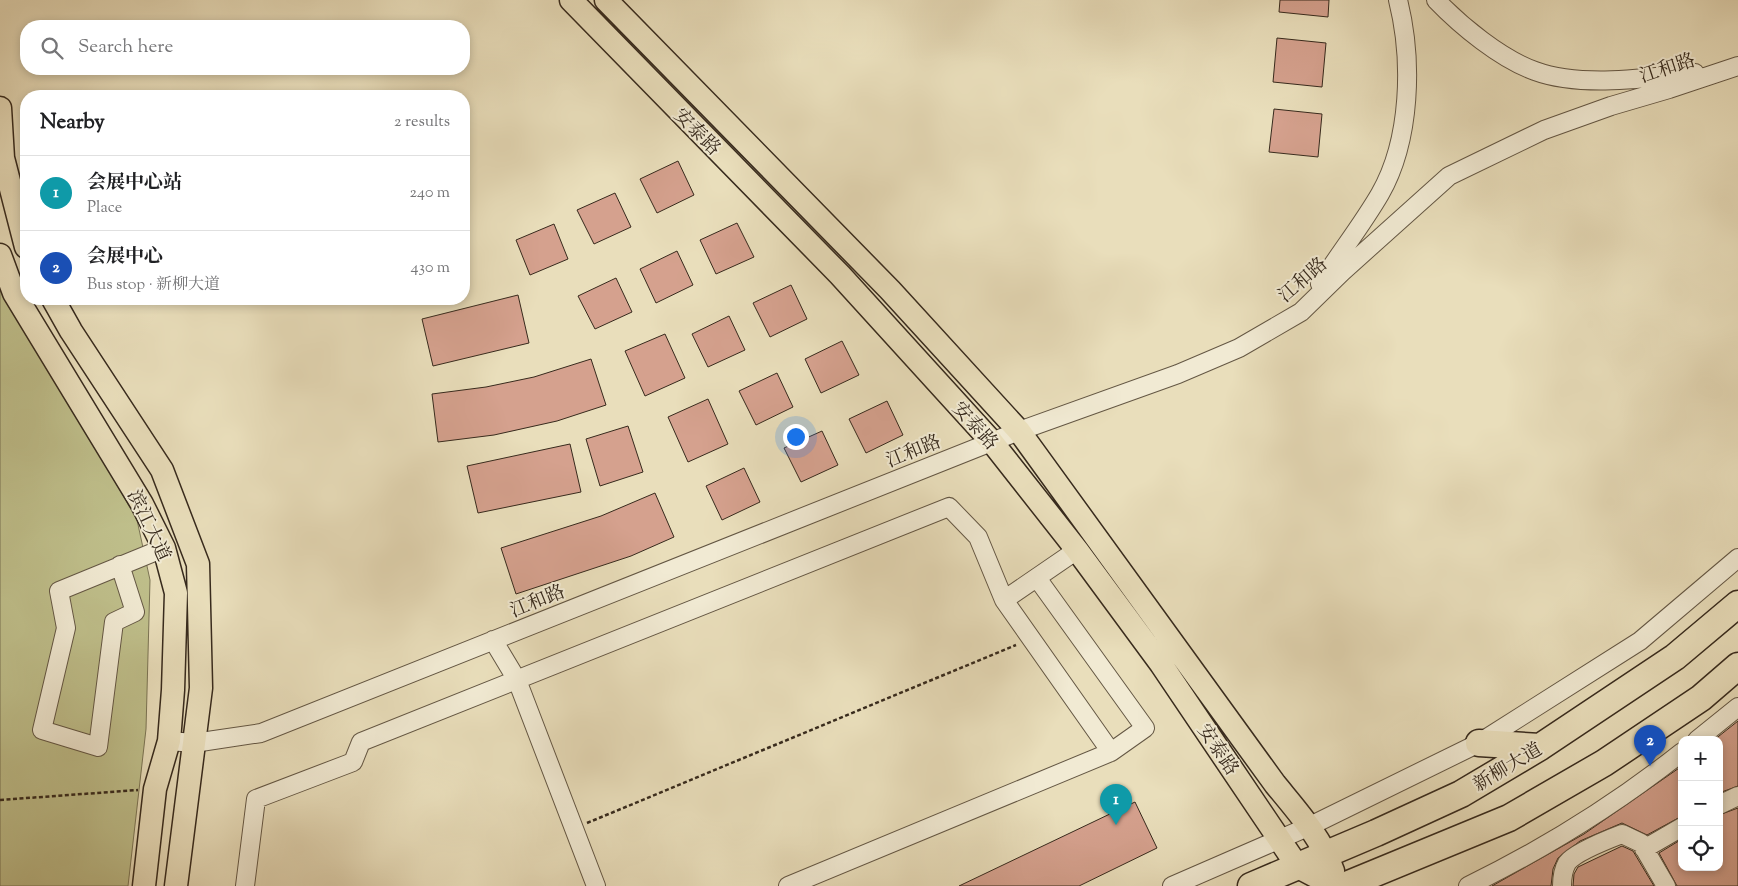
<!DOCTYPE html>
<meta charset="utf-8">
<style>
body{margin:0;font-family:"Sorts Mill Goudy","Noto Serif SC",serif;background:#f2f2f2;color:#202124}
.controls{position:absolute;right:15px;bottom:15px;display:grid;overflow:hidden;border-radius:10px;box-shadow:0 2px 8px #0003}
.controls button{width:45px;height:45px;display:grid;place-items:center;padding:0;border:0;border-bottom:1px solid #e0e0e0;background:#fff;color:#202124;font:25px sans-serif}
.you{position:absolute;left:795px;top:436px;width:18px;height:18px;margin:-12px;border:4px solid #fff;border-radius:50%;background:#1a73e8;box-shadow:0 0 0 8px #1a73e833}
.badge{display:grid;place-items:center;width:32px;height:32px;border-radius:50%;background:#1a73e8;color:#fff;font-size:16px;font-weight:700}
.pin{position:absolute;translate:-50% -41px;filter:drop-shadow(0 1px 2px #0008)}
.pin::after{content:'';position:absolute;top:26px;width:18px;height:15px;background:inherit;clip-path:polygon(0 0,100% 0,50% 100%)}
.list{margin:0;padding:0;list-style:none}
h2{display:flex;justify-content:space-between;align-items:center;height:65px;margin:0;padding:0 20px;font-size:21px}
h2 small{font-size:16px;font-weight:400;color:#757577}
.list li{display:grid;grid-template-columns:32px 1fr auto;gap:15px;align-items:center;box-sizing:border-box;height:75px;padding:0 20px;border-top:1px solid #e0e0e0}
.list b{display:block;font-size:19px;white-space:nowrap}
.list p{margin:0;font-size:16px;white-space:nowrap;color:#757577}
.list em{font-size:16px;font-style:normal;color:#757577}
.icon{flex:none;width:28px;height:28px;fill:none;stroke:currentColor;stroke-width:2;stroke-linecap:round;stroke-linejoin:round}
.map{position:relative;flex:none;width:1738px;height:886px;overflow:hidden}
.search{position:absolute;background:#fff;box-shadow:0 2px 8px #0003;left:20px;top:20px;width:450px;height:55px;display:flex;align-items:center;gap:12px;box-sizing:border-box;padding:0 18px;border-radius:20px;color:#757577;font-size:19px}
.panel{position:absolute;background:#fff;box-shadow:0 2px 8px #0003;left:20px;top:90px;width:450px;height:215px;border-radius:20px}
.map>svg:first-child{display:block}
.green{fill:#bfbf8b;stroke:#7b7454}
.building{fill:#d5a18e;stroke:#372a1d}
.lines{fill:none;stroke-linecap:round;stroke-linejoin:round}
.minor-casing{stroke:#645744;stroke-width:20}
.major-casing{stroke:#372a1d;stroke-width:25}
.highway-casing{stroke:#372a1d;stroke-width:29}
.path{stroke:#372a1d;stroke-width:2.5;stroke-dasharray:4 2.5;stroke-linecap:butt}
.minor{stroke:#f1ead3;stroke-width:18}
.major{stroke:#e9debb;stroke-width:22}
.highway{stroke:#e9debb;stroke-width:26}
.labels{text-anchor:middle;stroke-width:4;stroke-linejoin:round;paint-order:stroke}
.street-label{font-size:19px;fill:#372a1d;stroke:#f1ead3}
</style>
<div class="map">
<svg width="1738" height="886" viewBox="0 0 1738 886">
<rect width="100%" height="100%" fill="#e9debb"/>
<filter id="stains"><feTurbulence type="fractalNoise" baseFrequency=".004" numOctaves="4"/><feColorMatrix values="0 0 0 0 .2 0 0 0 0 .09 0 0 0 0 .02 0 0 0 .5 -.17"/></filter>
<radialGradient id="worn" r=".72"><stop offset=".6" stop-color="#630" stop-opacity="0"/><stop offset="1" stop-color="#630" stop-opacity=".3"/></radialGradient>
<path class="green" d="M 0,280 L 137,520 L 150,580 L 146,729 L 128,886 L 0,886 Z"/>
<path class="building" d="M 1280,0 L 1329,0 L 1328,17 L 1279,12 Z
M 1277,38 L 1326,43 L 1322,87 L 1273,82 Z
M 1274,109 L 1322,114 L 1318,157 L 1269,152 Z
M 678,161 L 694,195 L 657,213 L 640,179 Z
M 615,193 L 631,227 L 594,244 L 577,210 Z
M 737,223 L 754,257 L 716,274 L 700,240 Z
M 554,224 L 568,259 L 530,275 L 516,240 Z
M 677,251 L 693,285 L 656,303 L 640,269 Z
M 616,278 L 632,312 L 595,329 L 578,296 Z
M 791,285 L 807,319 L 770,337 L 753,303 Z
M 518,295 L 529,343 L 433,366 L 422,319 Z
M 729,316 L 745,350 L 708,367 L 692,334 Z
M 665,334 L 685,378 L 645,396 L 625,351 Z
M 842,341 L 859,375 L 821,393 L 805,359 Z
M 591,359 L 606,405 L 557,421 L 494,435 L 438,442 L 432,394 L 486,387 L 534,377 Z
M 777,373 L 793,407 L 756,425 L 739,391 Z
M 708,399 L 728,444 L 688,462 L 668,417 Z
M 887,401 L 903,435 L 866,453 L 849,419 Z
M 628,426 L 643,472 L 600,486 L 586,439 Z
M 822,431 L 838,465 L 801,482 L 784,448 Z
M 570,444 L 581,492 L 478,513 L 467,466 Z
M 744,468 L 760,502 L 722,520 L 706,486 Z
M 655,493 L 674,537 L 631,556 L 516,594 L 501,548 L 601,516 Z
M 1738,721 L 1738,786 L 1719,793 L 1719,740 L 1714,740 Z
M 1682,766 L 1682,816 L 1647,835 L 1622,823 L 1580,841 L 1558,858 L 1553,869 L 1551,886 L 1492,886 L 1584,834 Z
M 1135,802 L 1157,848 L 1079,886 L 959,886 Z
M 1738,808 L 1738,886 L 1677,886 L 1659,853 L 1682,839 L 1682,867 L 1719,867 L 1719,815 Z
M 1622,846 L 1633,851 L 1654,886 L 1573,886 L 1574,874 L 1578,867 Z"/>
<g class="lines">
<g class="minor-casing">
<path id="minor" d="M 1436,0 C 1461,26 1501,59 1535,71 C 1581,88 1647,78 1695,73
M 1320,284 C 1339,254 1362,225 1380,194 C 1411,140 1413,60 1398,0
M 1077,550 L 1004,600 L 1111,752
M 120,565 L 135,612 L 114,622 L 98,747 L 42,730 L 66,628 L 59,591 L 164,548
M 493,640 L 517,680 L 596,886
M 1697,740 L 1738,707
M 169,741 L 194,743 L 261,733 L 1019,431 L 1178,374 L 1239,348 L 1301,312 L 1342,272 L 1449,176 L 1544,130 L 1611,106 L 1669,89 L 1738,66
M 1719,805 L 1738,796
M 1644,849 L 1682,827
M 245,886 L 256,799 L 353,762 L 361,742 L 949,507 L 978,537 L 1004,600
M 788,886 L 1111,752 L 1145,728 L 1037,578
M 1172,886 L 1310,826 L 1479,743 L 1640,641 L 1738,558
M 1468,886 C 1544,849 1615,805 1682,752
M 1562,886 C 1562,879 1563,870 1567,863 C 1575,852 1609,839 1622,834 L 1641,843 L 1666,886"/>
</g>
<g class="major-casing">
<path id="major" d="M 571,0 L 840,275 L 992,442 L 1077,550 L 1161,664 L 1298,867 L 1334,886
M 606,0 L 890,290 L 1019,431 L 1275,784 C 1297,811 1321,837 1333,871
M 0,108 L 3,158 L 26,247
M 0,255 L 14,293 L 142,504 L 164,548 L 176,593 L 173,690 L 169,741 L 155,789 L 144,886
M 53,299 L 71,331 L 162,470 L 198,564 L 201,688 L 176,886"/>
</g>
<g class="highway-casing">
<path id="highway" d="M 1479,743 L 1540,747
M 1251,886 L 1376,833 L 1461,794 L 1540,747 L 1675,657 L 1738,604
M 1344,886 L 1509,818 L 1604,763 L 1701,698 L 1738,666"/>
</g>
<path class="path" d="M 0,800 L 138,790
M 587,823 L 1016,645"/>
<use href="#minor" class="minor"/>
<use href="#major" class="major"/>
<use href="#highway" class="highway"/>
</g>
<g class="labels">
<g class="street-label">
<text transform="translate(1667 67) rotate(-18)" y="7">江和路</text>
<text transform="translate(698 131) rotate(45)" y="7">安泰路</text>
<text transform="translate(1302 279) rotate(-41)" y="7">江和路</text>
<text transform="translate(976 425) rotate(48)" y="7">安泰路</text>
<text transform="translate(913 450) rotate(-22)" y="7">江和路</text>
<text transform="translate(150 525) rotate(65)" y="7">滨江大道</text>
<text transform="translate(537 600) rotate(-22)" y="7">江和路</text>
<text transform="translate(1219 749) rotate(56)" y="7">安泰路</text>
<text transform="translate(1507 766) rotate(-31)" y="7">新柳大道</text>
</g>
</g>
<rect width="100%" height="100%" filter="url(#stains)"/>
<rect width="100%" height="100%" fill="url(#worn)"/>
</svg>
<div class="controls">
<button>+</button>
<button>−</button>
<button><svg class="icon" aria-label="locate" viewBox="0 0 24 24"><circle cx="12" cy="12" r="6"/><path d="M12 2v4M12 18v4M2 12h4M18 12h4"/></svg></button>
</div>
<div class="you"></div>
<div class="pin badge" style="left:1116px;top:825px;background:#0f9aa8">1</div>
<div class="pin badge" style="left:1650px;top:766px;background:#1a4fb4">2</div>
<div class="search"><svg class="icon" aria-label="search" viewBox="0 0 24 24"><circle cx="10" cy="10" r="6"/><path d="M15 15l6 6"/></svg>Search here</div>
<section class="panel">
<h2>Nearby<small>2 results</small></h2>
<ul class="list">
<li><span class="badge" style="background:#0f9aa8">1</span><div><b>会展中心站</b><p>Place</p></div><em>240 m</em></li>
<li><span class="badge" style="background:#1a4fb4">2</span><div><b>会展中心</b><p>Bus stop · 新柳大道</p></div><em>430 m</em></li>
</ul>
</section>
</div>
